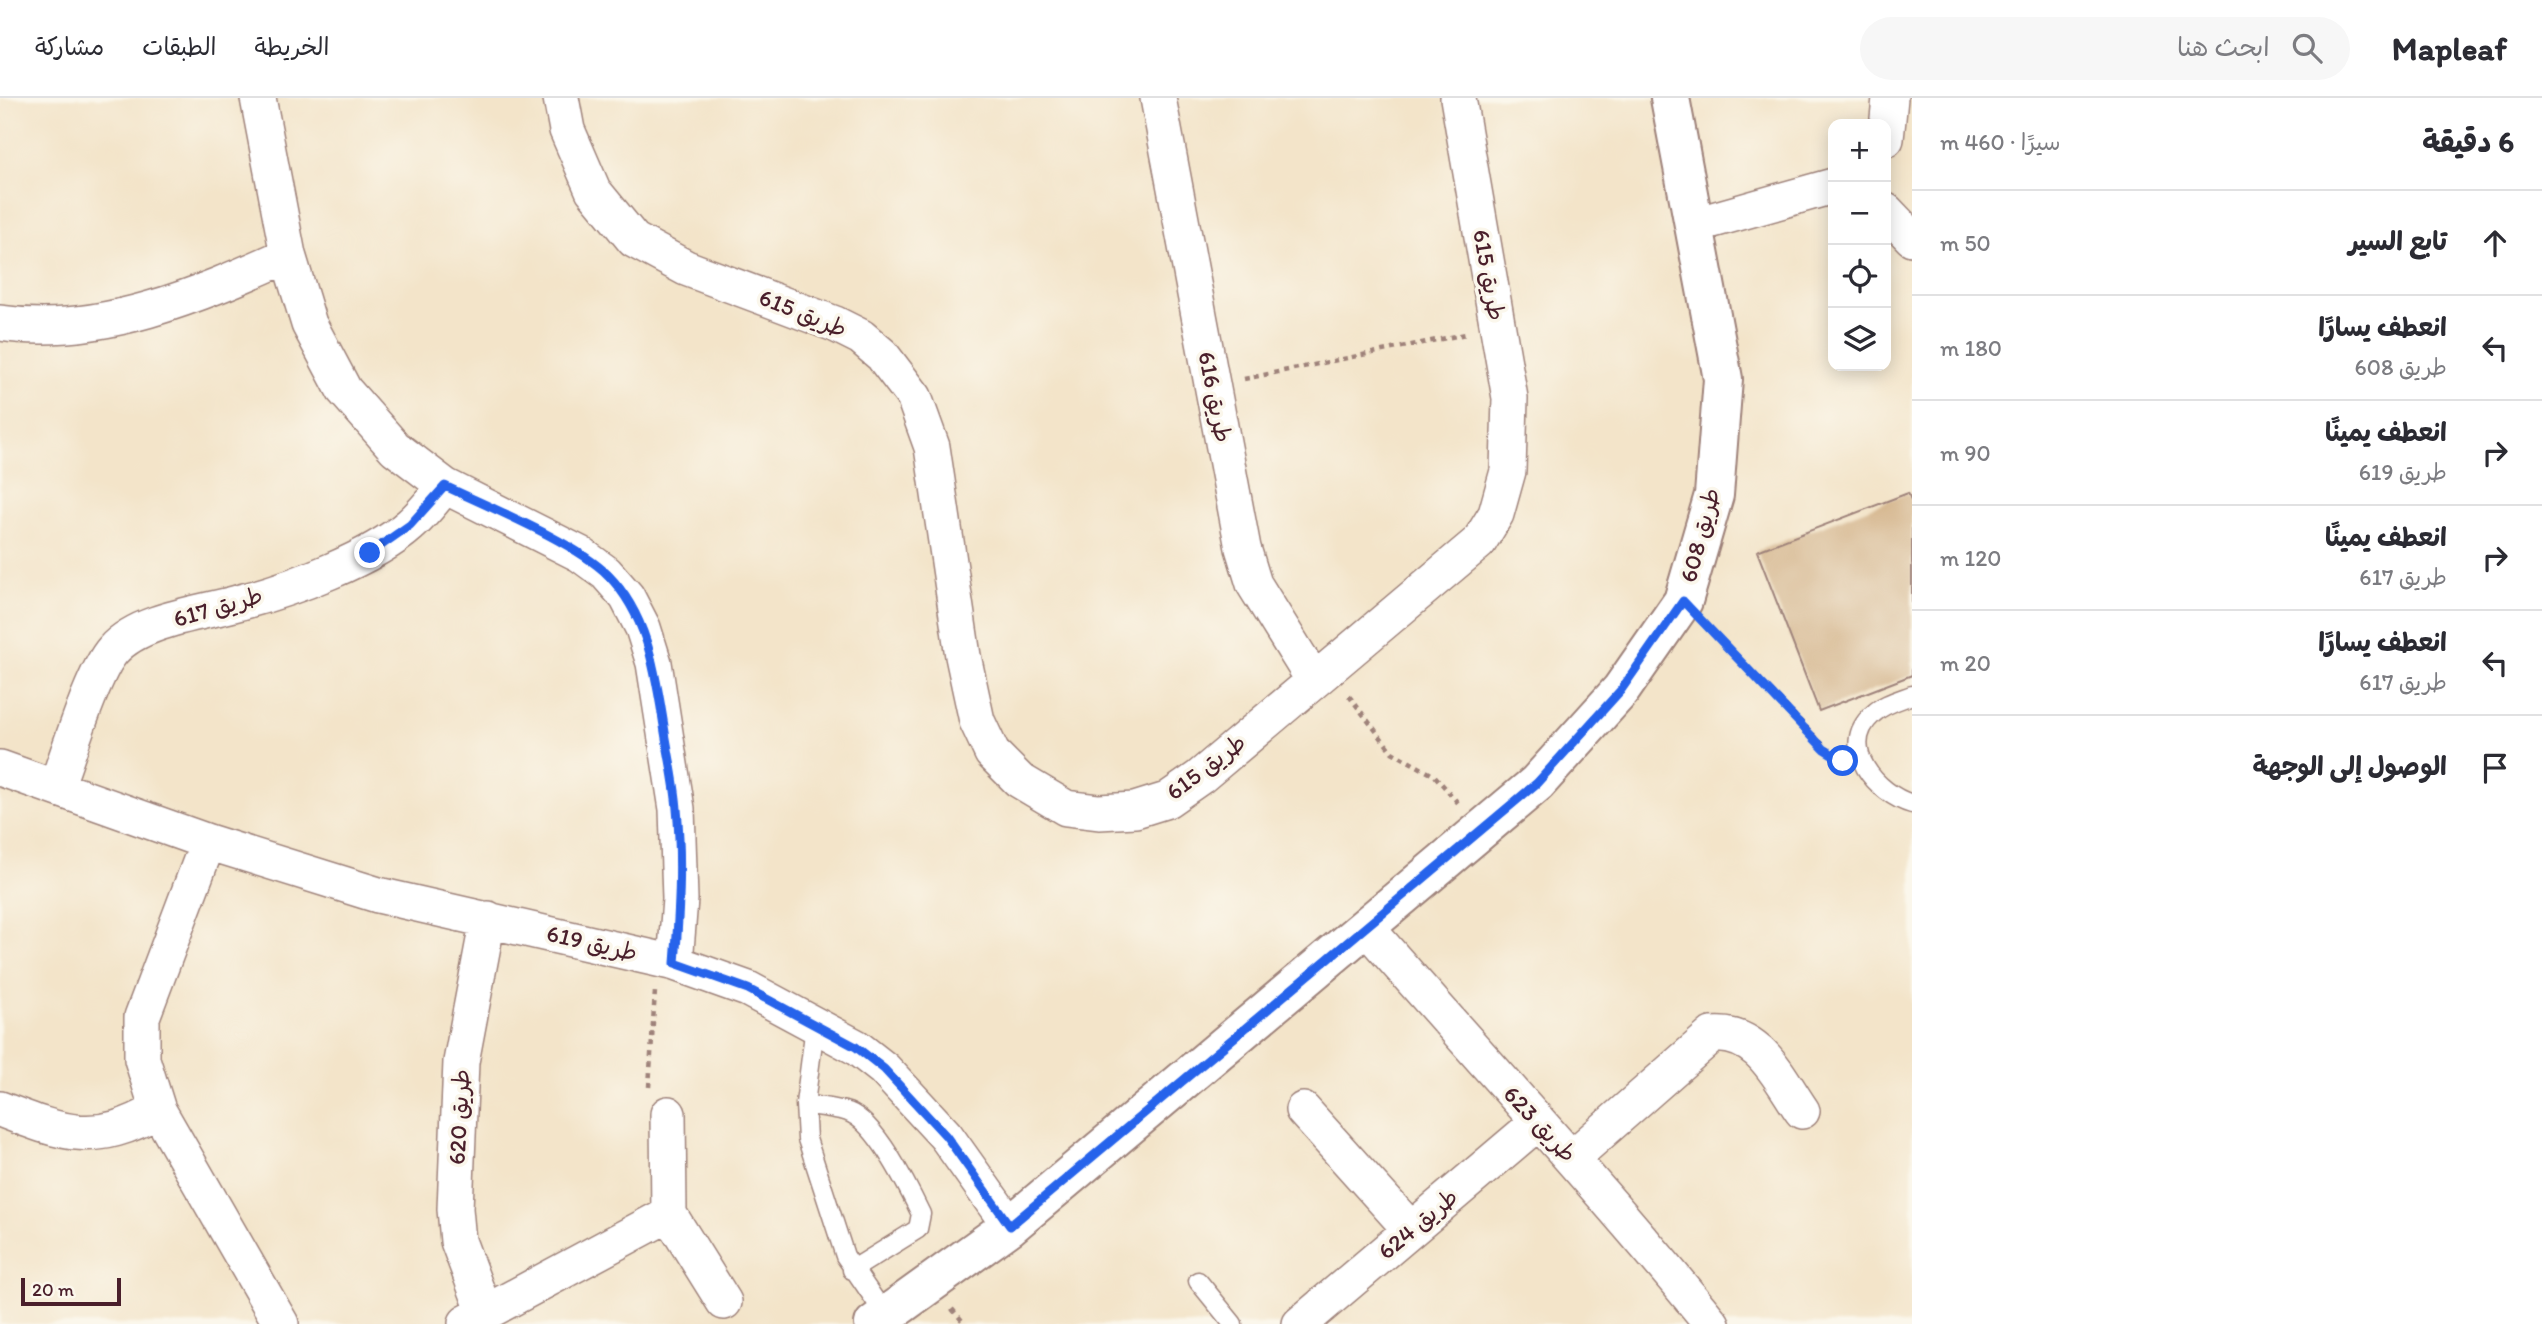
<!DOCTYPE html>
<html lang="ar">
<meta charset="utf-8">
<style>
body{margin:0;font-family:Itim,"Playpen Sans Arabic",sans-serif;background:#f7f7f7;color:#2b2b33;direction:rtl}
.controls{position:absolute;right:21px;top:21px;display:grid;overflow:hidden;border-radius:14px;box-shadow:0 4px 18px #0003}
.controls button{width:63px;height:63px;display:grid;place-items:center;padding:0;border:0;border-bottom:2px solid #e1e1e2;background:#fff;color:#2b2b33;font:35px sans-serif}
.scale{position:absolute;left:21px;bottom:18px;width:100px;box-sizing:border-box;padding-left:7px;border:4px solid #4a1f2b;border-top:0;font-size:19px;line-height:24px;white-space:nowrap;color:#4a1f2b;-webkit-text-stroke:5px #fbf7ec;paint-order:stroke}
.stop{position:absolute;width:21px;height:21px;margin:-16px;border:5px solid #2563eb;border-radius:50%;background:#fff}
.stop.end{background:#2563eb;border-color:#fff;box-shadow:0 2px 7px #0008}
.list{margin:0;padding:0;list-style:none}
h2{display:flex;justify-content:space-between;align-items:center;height:91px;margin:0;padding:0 28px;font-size:30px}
h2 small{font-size:23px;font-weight:400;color:#7c7c81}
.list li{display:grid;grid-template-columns:46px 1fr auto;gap:21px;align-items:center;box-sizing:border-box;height:105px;padding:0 28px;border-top:2px solid #e1e1e2}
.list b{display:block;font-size:26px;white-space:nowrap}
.list p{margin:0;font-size:23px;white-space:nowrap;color:#7c7c81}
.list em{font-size:23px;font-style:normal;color:#7c7c81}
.icon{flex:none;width:38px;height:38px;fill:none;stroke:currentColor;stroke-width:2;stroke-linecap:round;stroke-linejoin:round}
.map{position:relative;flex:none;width:1912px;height:1226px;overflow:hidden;direction:ltr}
header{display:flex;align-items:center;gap:42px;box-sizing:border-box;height:98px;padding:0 35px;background:#fff;border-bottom:2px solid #e1e1e2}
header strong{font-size:33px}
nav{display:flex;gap:38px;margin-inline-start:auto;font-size:24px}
.search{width:490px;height:63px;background:#f7f7f7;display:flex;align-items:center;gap:18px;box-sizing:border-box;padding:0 24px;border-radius:38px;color:#7c7c81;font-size:26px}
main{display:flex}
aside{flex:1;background:#fff}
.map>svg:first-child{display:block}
.building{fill:#d7b993}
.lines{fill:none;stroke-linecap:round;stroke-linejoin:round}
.service-casing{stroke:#9e827a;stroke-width:21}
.minor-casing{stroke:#9e827a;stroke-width:38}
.tertiary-casing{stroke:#9e827a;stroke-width:42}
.path{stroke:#9e827a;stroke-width:4.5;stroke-dasharray:5 5;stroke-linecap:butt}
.service{stroke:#fff;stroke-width:18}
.minor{stroke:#fff;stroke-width:35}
.tertiary{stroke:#fff;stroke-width:38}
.route{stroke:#2563eb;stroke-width:9}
.labels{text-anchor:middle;stroke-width:7;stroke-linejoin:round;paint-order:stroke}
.street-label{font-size:24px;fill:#4a1f2b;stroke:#fbf7ec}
</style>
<header>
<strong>Mapleaf</strong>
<div class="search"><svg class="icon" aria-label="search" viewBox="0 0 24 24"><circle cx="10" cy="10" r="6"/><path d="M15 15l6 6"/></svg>ابحث هنا</div>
<nav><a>الخريطة</a><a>الطبقات</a><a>مشاركة</a></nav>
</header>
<main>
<aside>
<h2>6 دقيقة<small>سيرًا · 460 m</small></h2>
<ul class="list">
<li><svg class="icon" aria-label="ahead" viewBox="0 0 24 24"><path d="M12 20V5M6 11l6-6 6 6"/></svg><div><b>تابع السير</b></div><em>50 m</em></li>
<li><svg class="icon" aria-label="left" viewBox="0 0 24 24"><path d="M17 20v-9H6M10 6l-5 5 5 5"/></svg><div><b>انعطف يسارًا</b><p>طريق 608</p></div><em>180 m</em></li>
<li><svg class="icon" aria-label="right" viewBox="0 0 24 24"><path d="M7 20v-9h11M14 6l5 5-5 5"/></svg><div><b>انعطف يمينًا</b><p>طريق 619</p></div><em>90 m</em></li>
<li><svg class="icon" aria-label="right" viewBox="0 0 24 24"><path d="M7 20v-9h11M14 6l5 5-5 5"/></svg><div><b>انعطف يمينًا</b><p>طريق 617</p></div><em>120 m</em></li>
<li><svg class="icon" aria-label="left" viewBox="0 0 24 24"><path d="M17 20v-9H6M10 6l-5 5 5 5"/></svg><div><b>انعطف يسارًا</b><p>طريق 617</p></div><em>20 m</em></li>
<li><svg class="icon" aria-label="arrive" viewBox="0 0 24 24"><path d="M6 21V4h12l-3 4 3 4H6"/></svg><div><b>الوصول إلى الوجهة</b></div></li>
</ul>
</aside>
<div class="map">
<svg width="1912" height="1226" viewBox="0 0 1912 1226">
<rect width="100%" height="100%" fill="#fbf7ec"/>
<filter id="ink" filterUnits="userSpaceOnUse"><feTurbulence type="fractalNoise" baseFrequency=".0143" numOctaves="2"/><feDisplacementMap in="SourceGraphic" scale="14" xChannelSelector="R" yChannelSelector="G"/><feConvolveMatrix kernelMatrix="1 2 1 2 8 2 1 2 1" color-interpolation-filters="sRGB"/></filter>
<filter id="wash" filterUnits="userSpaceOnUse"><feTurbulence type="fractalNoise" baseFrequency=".00686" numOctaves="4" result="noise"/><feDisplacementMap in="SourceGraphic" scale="28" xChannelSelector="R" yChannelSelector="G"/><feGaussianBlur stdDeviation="1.57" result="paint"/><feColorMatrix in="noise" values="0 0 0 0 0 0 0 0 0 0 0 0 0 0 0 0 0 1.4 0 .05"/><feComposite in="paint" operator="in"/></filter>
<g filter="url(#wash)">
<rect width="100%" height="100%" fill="#f3e4c9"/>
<g id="blocks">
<path class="building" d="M 1908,395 L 1912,404 L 1912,577 L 1819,613 L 1757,453 Z"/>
</g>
</g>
<g filter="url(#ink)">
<use href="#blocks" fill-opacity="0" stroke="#9e827a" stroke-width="2"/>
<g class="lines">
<g class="service-casing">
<path id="service" d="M 1912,597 C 1899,602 1883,606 1873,616 C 1836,649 1877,696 1912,706
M 815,928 L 805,1006 L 807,1041 L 845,1158 L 886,1218
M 805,1006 C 819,1009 835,1010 848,1014 C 876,1024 908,1089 921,1116 L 918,1131 L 852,1172
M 1198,1183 L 1233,1226"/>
</g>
<g class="minor-casing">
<path id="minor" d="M 258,0 L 288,157 L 309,226 L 344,292 L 395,350 L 445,388 L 580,456 L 606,475 L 627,499 L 643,530 L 654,565 L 677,711 L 680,801 L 675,865
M 561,0 L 567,32 L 593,92 L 634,142 L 686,170 L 835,226 L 861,239 L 882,257 L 914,299 L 932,349 L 963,558 L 977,623 L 992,655 L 1019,682 L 1066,710 L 1099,714 L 1135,712 L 1167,702 L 1200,679 L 1479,444 L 1496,416 L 1508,373 L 1510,300 L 1458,0
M 1158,0 L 1243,450 L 1254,486 L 1313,581
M 1886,41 L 1890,0
M 1886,113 L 1912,140
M 1695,127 L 1833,88
M 0,225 C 100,240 199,197 288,157
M 0,670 L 208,744 L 378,797 L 675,865 L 748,891 L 856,949 L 884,971 L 946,1038 L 1010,1128
M 56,689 C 68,657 93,574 113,552 C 140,521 204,515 241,504 C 291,491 372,461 410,427 C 423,416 434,401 445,388
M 208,744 L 142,919 L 142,961 L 158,1012 L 281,1226
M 1366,829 C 1481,961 1601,1090 1712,1226
M 0,1011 C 64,1036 96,1048 158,1012
M 1303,1012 L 1411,1132
M 668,1016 L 669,1116 L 724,1204
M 1572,1060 L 1712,937 C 1759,932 1779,980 1802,1013
M 485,1215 L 458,1143 L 455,1111 L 461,964 L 488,821
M 466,1225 L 669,1116
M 1300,1226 L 1537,1025"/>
</g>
<g class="tertiary-casing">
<path id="tertiary" d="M 874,1226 L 1010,1128 L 1537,685 L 1621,592 L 1683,503 L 1714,397 L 1723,281 L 1670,0"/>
</g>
<path class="path" d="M 1244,281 L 1466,236
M 1708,529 L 1834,658
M 1349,598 L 1392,654 L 1435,678 L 1459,706
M 649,989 L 655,893
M 952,1211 L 965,1226"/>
<use href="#service" class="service"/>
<use href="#minor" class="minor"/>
<use href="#tertiary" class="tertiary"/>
</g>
</g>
<g class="lines" filter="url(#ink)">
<path class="route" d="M 370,455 L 410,427 L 445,388 C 489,409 575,444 608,477 C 648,518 655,573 664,628 C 668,655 675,683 677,711 C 682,763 679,814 675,865 L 748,891 L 856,949 L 884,971 L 946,1038 L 1010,1128 L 1537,685 L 1621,592 L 1683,503 L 1824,651 L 1843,663"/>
</g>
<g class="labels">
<g class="street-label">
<text transform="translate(1489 177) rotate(80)" y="8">طريق 615</text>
<text transform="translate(803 215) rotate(22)" y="8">طريق 615</text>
<text transform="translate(1215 299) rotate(79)" y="8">طريق 616</text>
<text transform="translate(1700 437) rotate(-75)" y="8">طريق 608</text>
<text transform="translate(218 509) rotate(-16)" y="8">طريق 617</text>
<text transform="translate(1206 669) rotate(-37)" y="8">طريق 615</text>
<text transform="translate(592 845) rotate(13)" y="8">طريق 619</text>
<text transform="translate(459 1019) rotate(-87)" y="8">طريق 620</text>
<text transform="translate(1540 1026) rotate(47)" y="8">طريق 623</text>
<text transform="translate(1418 1126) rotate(-40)" y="8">طريق 624</text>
</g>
</g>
</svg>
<div class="controls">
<button>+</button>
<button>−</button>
<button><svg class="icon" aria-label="locate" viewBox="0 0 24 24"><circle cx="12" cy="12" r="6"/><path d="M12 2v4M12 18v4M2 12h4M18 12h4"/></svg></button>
<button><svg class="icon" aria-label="layers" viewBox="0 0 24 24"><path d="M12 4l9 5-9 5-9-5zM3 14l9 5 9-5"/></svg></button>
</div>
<div class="scale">20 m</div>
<div class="stop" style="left:1843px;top:663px"></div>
<div class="stop end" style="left:370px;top:455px"></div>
</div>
</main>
